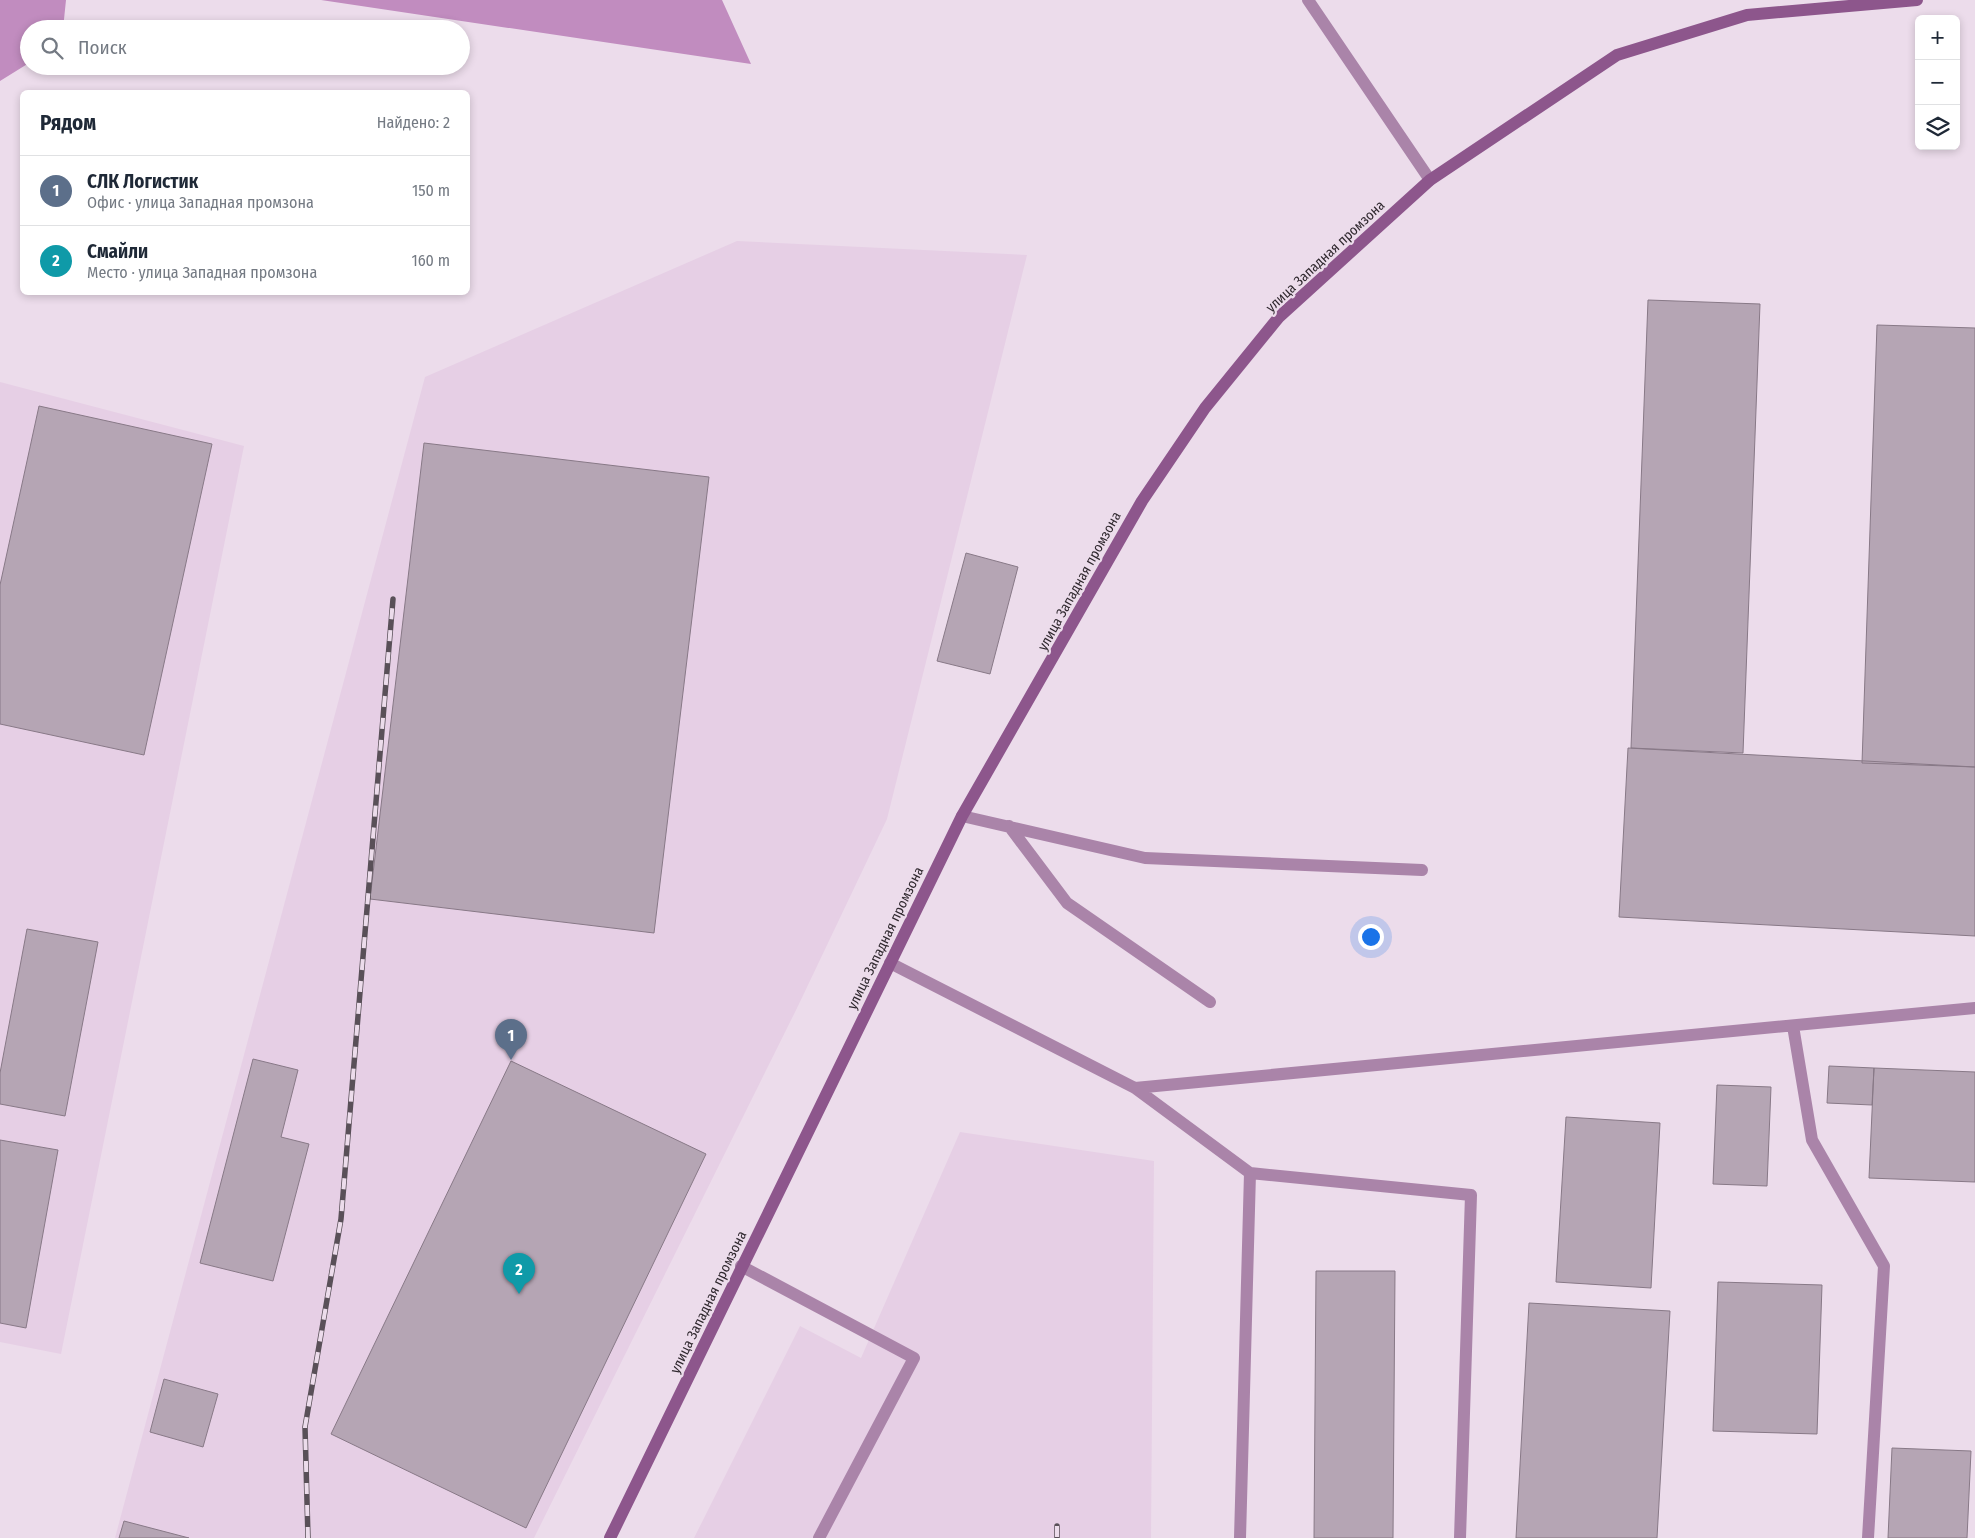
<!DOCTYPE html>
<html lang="ru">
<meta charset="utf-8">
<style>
body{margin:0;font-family:"Fira Sans Condensed",sans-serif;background:#f6f6f7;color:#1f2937}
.controls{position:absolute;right:15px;top:15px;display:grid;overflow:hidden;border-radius:8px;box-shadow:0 2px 8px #0003}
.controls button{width:45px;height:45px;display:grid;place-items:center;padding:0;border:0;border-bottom:1px solid #e0e1e3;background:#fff;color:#1f2937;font:25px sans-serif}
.you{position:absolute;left:1370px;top:936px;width:18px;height:18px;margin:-12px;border:4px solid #fff;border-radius:50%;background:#1a73e8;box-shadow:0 0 0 8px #1a73e833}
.badge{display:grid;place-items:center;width:32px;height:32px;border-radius:50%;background:#922d93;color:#fff;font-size:16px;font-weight:700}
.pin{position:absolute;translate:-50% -41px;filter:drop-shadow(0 1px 2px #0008)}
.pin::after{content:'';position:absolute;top:26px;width:18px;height:15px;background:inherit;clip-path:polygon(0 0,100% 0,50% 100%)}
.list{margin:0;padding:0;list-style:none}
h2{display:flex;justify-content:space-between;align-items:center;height:65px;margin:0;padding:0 20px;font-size:21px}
h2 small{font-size:16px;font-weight:400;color:#747a83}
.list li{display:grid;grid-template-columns:32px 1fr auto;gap:15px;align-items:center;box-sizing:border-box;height:70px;padding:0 20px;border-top:1px solid #e0e1e3}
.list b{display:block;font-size:19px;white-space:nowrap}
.list p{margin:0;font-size:16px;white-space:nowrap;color:#747a83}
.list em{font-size:16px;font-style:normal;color:#747a83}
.icon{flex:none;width:28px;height:28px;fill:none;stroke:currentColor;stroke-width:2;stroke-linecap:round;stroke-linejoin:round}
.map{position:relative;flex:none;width:1975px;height:1538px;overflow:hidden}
.search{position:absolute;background:#fff;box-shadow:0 2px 8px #0003;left:20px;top:20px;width:450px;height:55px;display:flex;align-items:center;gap:12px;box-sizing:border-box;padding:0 18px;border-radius:28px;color:#747a83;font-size:19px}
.panel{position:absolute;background:#fff;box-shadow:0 2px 8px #0003;left:20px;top:90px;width:450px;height:205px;border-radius:8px}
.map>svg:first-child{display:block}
.built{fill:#e6cfe5}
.forest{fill:#c18cbf}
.building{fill:#b5a5b4;stroke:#887987}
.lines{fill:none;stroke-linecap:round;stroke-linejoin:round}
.lane{stroke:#aa84a9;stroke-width:12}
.secondary{stroke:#8d568c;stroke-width:12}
.rail-casing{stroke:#595058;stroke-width:5.5}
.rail{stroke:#ecdceb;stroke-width:4;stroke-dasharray:11;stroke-linecap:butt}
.labels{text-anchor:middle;stroke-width:4.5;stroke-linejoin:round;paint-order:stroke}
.street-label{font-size:14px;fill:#2f282e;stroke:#ecdceb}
</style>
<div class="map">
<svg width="1975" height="1538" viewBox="0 0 1975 1538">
<rect width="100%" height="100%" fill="#ecdceb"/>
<path class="built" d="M 737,241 L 1027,255 L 887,819 L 798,1006 L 534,1538 L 115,1538 L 425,377 Z
M 0,382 L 244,446 L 61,1354 L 0,1342 Z
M 960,1132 L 1154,1161 L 1151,1538 L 694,1538 L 800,1326 L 861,1358 Z"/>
<path class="forest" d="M 0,0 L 66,0 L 63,29 L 29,29 L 29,63 L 0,81 Z
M 321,0 L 722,0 L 751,64 Z"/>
<path class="building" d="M 1648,300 L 1760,304 L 1743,753 L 1631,748 Z
M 1877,325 L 1975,328 L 1975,767 L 1862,763 Z
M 39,406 L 212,444 L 144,755 L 0,724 L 0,585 Z
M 424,443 L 709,477 L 654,933 L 370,899 Z
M 966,553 L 1018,567 L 990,674 L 937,661 Z
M 1628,748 L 1975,767 L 1975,936 L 1619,917 Z
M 27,929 L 98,942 L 65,1116 L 0,1104 L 0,1073 Z
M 253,1059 L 298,1070 L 281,1137 L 309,1144 L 273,1281 L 200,1263 Z
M 511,1061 L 706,1154 L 526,1528 L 331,1434 Z
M 1829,1066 L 1874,1068 L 1872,1105 L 1827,1103 Z
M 1874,1068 L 1975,1072 L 1975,1182 L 1869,1178 Z
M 1717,1085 L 1771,1087 L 1767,1186 L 1713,1184 Z
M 1566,1117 L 1660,1123 L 1651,1288 L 1556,1282 Z
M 0,1140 L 58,1150 L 26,1328 L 0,1323 Z
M 1316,1271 L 1395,1271 L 1393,1538 L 1314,1538 Z
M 1718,1282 L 1822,1285 L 1817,1434 L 1713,1431 Z
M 1529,1303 L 1670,1311 L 1657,1538 L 1516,1538 Z
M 164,1379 L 218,1394 L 203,1447 L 150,1432 Z
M 1892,1448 L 1971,1451 L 1967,1538 L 1888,1538 Z
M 124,1521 L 189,1538 L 119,1538 Z"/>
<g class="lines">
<path class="lane" d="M 1308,0 L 1430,180
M 962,816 L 1145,858 L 1422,870
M 1009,826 L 1067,903 L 1210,1002
M 890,963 L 1135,1088 L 1250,1173 L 1240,1538
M 1793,1026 L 1812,1140 L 1884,1266 L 1868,1538
M 1135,1088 L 1975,1008
M 1250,1173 L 1471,1195 L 1460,1538
M 741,1266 L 914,1358 L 819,1538"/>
<path class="secondary" d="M 610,1538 L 962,816 L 1142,501 L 1205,408 L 1279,317 L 1430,180 L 1617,55 L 1747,15 L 1917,0"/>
<g class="rail-casing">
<path id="rail" d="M 1057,1526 L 1057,1538
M 308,1538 L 305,1427 L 341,1219 L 393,599"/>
</g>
<use href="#rail" class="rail"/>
</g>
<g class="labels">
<g class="street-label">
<text transform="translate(1325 256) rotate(-43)" y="5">улица Западная промзона</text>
<text transform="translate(1079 581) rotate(-61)" y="5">улица Западная промзона</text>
<text transform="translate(885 938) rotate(-64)" y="5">улица Западная промзона</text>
<text transform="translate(708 1302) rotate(-64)" y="5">улица Западная промзона</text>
</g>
</g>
</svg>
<div class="controls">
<button>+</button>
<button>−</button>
<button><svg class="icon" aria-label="layers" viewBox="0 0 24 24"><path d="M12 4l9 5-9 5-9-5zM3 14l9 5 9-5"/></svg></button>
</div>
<div class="you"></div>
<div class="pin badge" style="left:511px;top:1060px;background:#5c6f8a">1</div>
<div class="pin badge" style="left:519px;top:1294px;background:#0f9aa8">2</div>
<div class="search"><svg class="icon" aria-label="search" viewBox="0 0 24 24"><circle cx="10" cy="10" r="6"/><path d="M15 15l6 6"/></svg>Поиск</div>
<section class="panel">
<h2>Рядом<small>Найдено: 2</small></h2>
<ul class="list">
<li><span class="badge" style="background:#5c6f8a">1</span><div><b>СЛК Логистик</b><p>Офис · улица Западная промзона</p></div><em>150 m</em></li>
<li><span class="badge" style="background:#0f9aa8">2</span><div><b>Смайли</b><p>Место · улица Западная промзона</p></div><em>160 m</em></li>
</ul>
</section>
</div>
